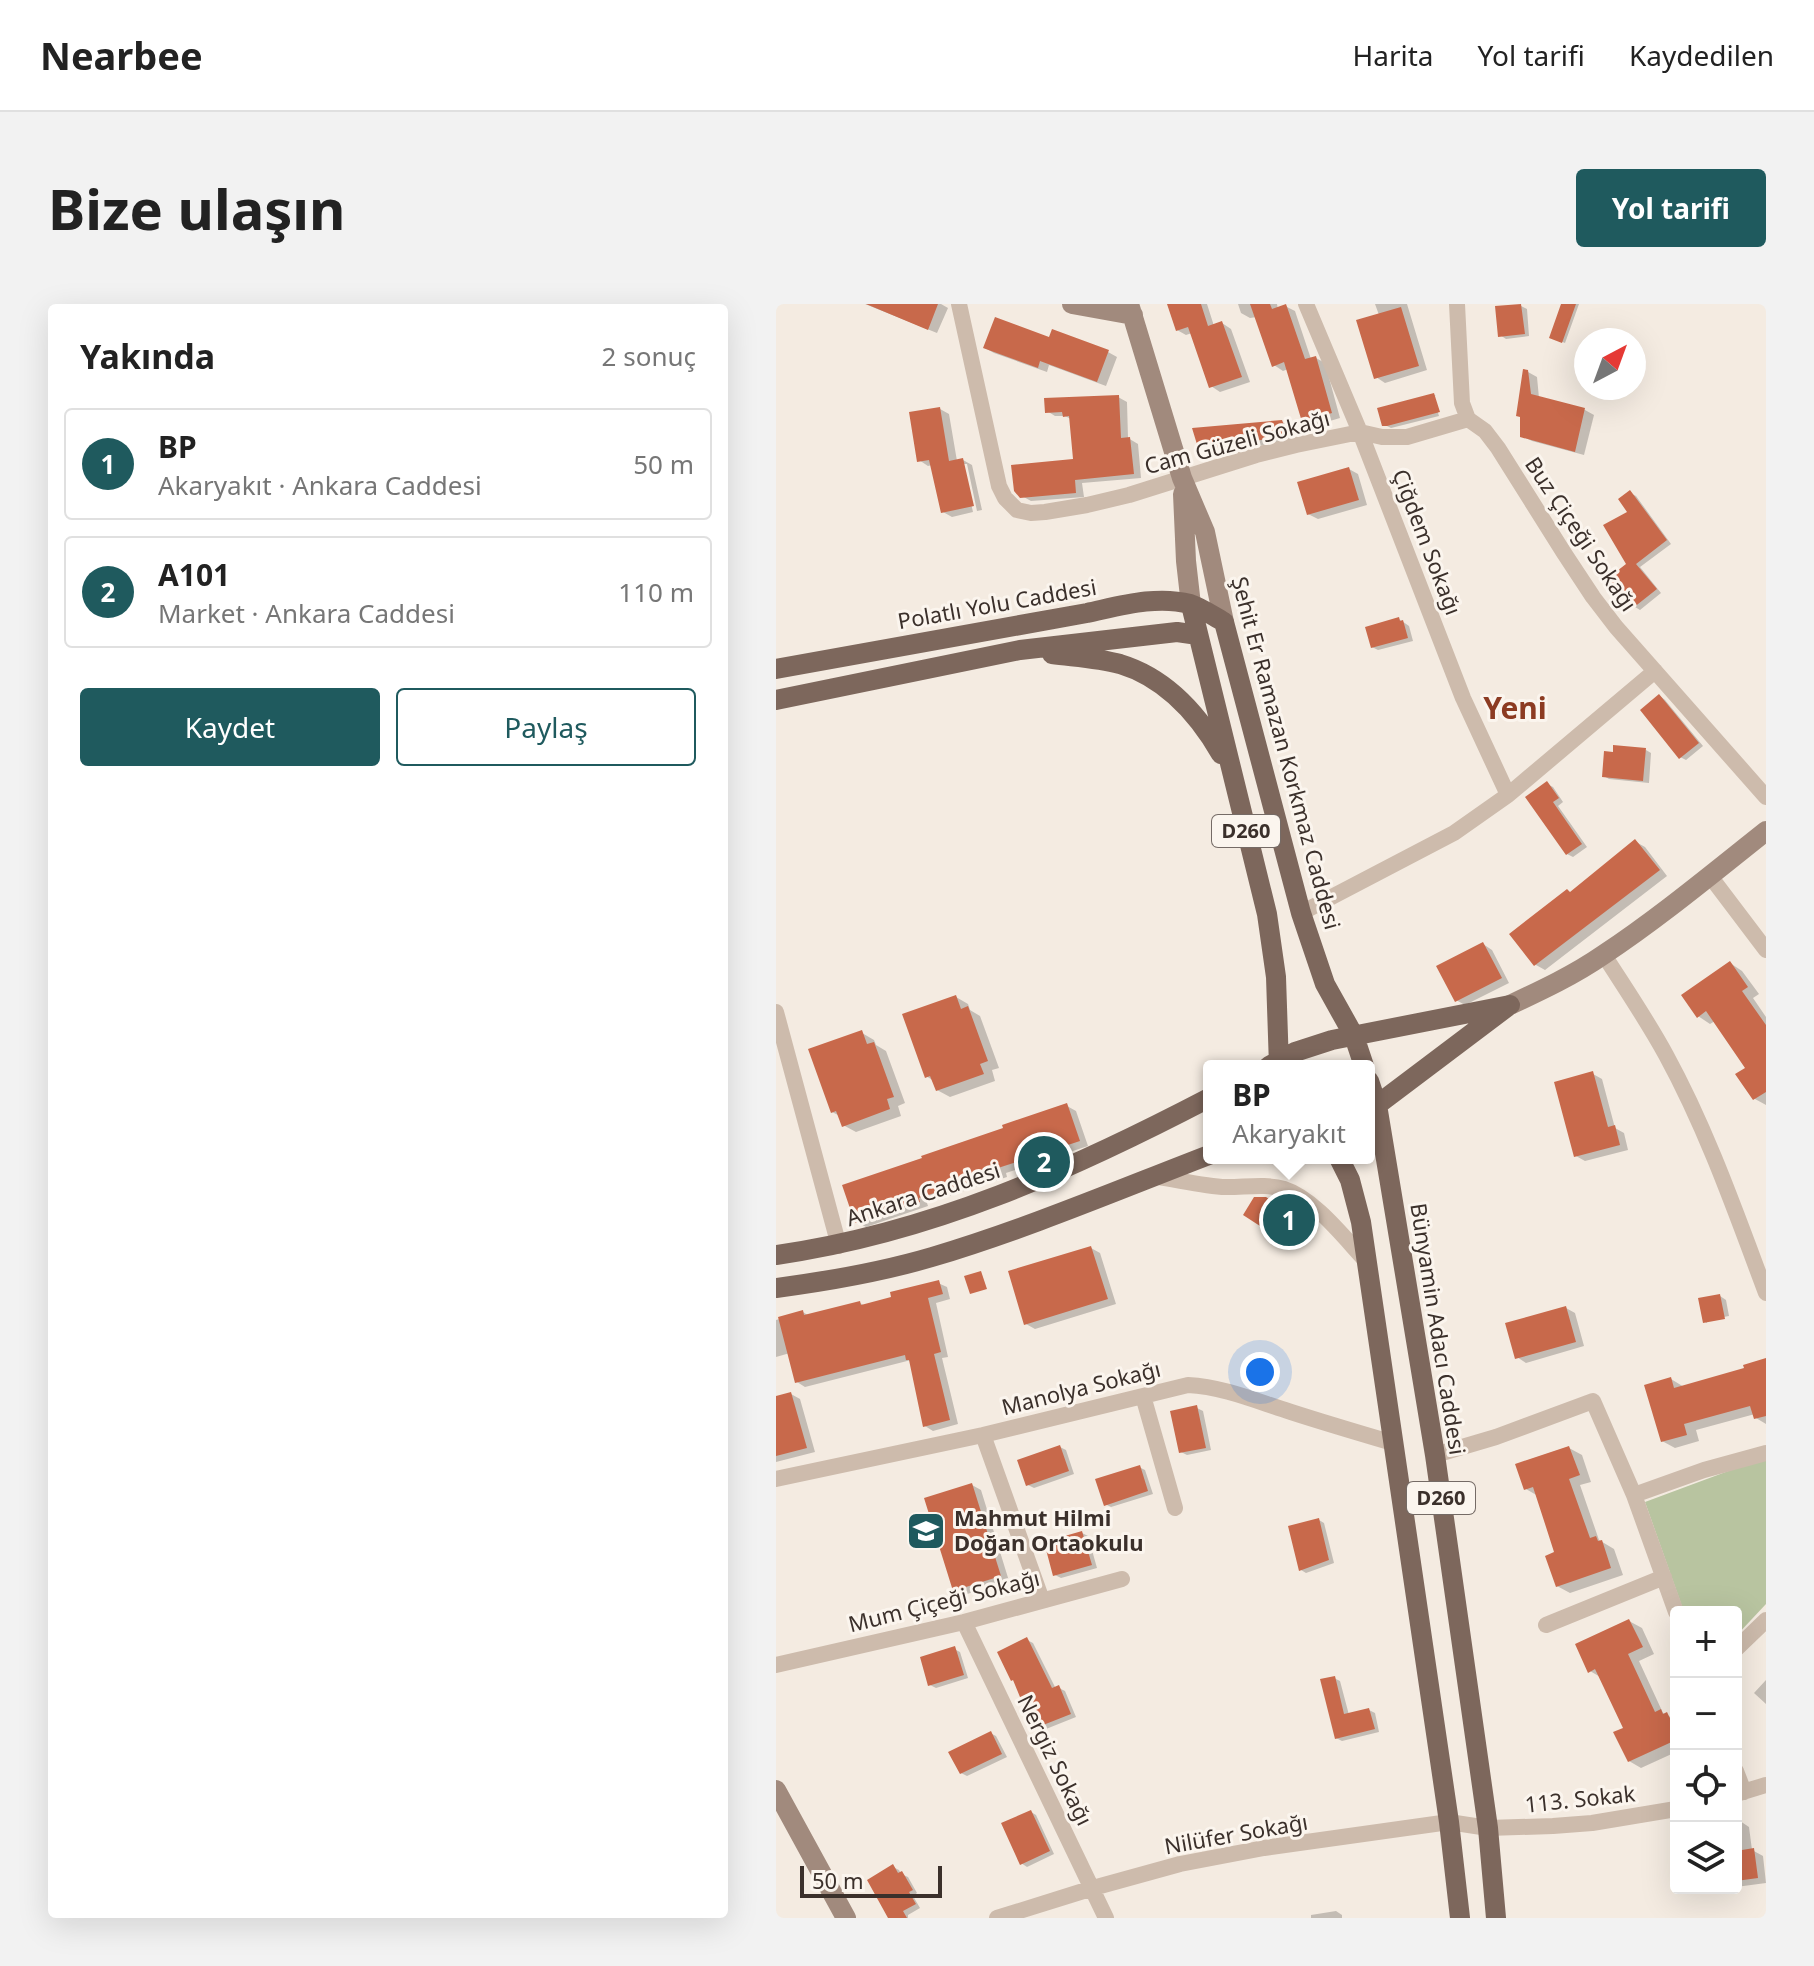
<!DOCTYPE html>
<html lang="tr">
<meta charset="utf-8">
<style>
body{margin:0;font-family:"Noto Sans",sans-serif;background:#f2f2f2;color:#222}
.controls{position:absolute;right:24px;bottom:24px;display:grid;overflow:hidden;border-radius:8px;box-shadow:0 8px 32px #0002}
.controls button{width:72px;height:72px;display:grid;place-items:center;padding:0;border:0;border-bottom:2px solid #e0e0e0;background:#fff;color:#222;font:40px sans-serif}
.compass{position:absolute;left:798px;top:24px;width:72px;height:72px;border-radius:50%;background:#fff;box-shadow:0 8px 32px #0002;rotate:41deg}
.scale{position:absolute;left:24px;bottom:20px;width:142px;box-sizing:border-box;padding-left:8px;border:4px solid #3b302b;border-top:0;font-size:22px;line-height:28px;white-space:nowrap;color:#3b302b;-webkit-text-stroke:6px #fbf5ee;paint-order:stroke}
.you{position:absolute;left:484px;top:1068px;width:28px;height:28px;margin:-20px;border:6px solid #fff;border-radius:50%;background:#1a73e8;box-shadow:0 0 0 12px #1a73e833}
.badge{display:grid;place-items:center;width:52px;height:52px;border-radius:50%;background:#1f5a5e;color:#fff;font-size:26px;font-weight:700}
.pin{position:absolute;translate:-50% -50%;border:4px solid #fff;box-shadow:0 2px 8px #0006}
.popup{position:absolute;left:427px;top:756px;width:172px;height:104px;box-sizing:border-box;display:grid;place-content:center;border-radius:8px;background:#fff;filter:drop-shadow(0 2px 6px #0005);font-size:26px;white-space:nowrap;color:#767676}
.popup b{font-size:30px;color:#222}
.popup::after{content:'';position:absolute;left:50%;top:100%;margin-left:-16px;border:16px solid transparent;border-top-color:#fff}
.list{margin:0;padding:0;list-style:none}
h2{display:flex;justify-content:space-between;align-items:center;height:104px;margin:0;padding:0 32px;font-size:34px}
h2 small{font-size:26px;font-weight:400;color:#767676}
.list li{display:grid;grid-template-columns:52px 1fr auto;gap:24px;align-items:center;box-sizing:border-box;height:112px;margin:0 16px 16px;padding:0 16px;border:2px solid #e0e0e0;border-radius:8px}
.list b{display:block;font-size:30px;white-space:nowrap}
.list p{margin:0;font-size:26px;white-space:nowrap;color:#767676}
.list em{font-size:26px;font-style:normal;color:#767676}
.actions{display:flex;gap:16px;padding:24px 32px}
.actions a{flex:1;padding:18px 0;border:2px solid #1f5a5e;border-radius:8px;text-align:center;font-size:28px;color:#1f5a5e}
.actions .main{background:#1f5a5e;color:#fff}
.icon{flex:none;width:44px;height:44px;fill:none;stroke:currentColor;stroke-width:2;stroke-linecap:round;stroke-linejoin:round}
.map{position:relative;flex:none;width:990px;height:1614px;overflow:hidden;border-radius:8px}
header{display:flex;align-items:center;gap:48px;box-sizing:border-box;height:112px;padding:0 40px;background:#fff;border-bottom:2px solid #e0e0e0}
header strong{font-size:38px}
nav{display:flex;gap:44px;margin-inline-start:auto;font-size:28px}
.intro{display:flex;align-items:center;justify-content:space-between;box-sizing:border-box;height:192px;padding:0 48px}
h1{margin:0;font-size:56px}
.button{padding:20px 36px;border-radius:8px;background:#1f5a5e;color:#fff;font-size:28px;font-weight:700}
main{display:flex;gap:48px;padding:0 48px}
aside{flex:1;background:#fff;border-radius:8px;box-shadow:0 8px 32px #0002}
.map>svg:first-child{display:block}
.green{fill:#b8c4a0}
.shadow{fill:#0003}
.building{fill:#c8694b}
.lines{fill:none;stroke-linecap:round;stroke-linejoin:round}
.street{stroke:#cdbbac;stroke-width:16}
.secondary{stroke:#a18a7d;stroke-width:20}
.primary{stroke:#7d675c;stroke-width:20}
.labels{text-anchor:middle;stroke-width:6;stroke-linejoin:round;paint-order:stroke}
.shield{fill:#fbf5ee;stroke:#756b66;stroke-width:2}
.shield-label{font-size:20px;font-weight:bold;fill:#3b302b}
.street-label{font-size:22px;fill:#3b302b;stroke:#fbf5ee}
.poi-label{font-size:22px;font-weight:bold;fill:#3b302b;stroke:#fbf5ee;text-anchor:start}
.district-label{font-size:30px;font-weight:bold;fill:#8c3b22;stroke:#fbf5ee}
</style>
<header>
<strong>Nearbee</strong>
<nav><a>Harita</a><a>Yol tarifi</a><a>Kaydedilen</a></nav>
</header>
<div class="intro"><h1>Bize ulaşın</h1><a class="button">Yol tarifi</a></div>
<main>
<aside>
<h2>Yakında<small>2 sonuç</small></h2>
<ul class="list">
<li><span class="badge">1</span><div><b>BP</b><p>Akaryakıt · Ankara Caddesi</p></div><em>50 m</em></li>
<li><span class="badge">2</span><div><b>A101</b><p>Market · Ankara Caddesi</p></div><em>110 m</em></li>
</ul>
<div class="actions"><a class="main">Kaydet</a><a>Paylaş</a></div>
</aside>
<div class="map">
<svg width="990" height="1614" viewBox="0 0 990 1614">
<rect width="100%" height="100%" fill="#f4ebe1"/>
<path class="green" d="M 990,1153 L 990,1300 L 960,1332 L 960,1308 L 908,1308 L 869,1198 Z"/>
<path class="shadow" d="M 89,0 L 165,0 L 172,4 L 161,29 Z
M 393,0 L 431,0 L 438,22 L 446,19 L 455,25 L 474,78 L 444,88 L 435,82 L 416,29 L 410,31 L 401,26 Z
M 462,0 L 501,0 L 502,5 L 509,2 L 519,7 L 535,55 L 540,54 L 549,59 L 564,114 L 537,122 L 528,117 L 512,65 L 507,67 L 498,61 L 481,13 L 474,14 L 465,9 Z
M 599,0 L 631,0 L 651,66 L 609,79 L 600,73 L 603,11 Z
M 788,0 L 803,0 L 789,39 L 775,33 Z
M 745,2 L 751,5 L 753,32 L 730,35 L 724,31 Z
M 274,36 L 332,48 L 341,53 L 330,82 L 273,61 L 271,68 L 218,49 L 209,44 Z
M 752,68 L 761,73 L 763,94 L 809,106 L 818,111 L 808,151 L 756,137 L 746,132 Z
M 658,91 L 660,92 L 657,92 L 663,112 L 615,124 L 609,121 Z
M 342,93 L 351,98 L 352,134 L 362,140 L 365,174 L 306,179 L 308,193 L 255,197 L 246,192 L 299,157 L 295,115 L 289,112 L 279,112 L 271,107 Z
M 164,105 L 173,110 L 181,157 L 187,156 L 196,161 L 206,206 L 201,207 L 191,160 L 186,160 L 197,208 L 176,213 L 167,208 L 156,161 L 152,162 L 143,156 Z
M 506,118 L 515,123 L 520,135 L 434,151 L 425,145 Z
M 573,165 L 582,170 L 591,201 L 542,215 L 532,210 Z
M 854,189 L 860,192 L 895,240 L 864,263 L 885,289 L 864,306 L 859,303 L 853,260 Z
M 623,315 L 633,322 L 637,337 L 602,346 L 596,343 Z
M 884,392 L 889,396 L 927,442 L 910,456 L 904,453 Z
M 870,446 L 875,449 L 873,479 L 833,475 L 828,472 Z
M 771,480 L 777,483 L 787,498 L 782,502 L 811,543 L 797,553 L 791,550 Z
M 860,538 L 869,543 L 891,572 L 769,666 L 760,661 L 736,630 L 795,589 Z
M 707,640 L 716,646 L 733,679 L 689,701 L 680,696 Z
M 954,659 L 966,667 L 983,690 L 977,694 L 990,713 L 990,801 L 979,795 L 972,764 L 939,717 L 934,720 L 922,712 Z
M 180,693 L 192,700 L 194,706 L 204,712 L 223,764 L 216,766 L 219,777 L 174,793 L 161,786 L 158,777 L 150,772 Z
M 86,729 L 98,736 L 100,741 L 110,747 L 129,799 L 122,802 L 125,812 L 80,828 L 67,821 L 64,812 L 56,808 Z
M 817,770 L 826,775 L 839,824 L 848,829 L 852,846 L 809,857 L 800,852 Z
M 291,802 L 300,807 L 312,842 L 230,869 L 231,873 L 151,899 L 152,902 L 90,923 L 81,918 Z
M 489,895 L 527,919 L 514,939 L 470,911 Z
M 315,944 L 324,949 L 340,1000 L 259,1025 L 250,1020 Z
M 162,979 L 171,983 L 174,995 L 160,999 L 172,1053 L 166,1054 L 182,1120 L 157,1127 L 149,1122 L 135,1056 L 29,1083 L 21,1078 L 14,1049 L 0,1053 L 0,1016 L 27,1008 L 33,1012 L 84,999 L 89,1002 Z
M 944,992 L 950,996 L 953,1012 L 931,1016 L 931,1019 L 929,1018 Z
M 790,1004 L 799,1009 L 808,1042 L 750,1059 L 741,1053 Z
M 990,1056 L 990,1120 L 980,1114 L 979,1110 L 920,1126 L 923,1137 L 899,1144 L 886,1137 L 895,1075 L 908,1083 L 971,1065 Z
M 15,1090 L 24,1095 L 39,1148 L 0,1158 L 0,1094 Z
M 421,1104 L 427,1107 L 435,1146 L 411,1151 L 405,1148 Z
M 284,1143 L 290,1146 L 298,1170 L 258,1184 L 252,1181 Z
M 793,1144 L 806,1151 L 815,1178 L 804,1181 L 823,1236 L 838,1245 L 847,1271 L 794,1289 L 781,1282 L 781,1249 L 762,1192 L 750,1185 Z
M 363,1163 L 369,1166 L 377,1190 L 335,1203 L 329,1200 Z
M 196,1181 L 205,1186 L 233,1277 L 188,1291 L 178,1286 Z
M 543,1216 L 548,1219 L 558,1259 L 530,1269 L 525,1266 Z
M 306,1229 L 312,1232 L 321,1264 L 285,1274 L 279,1271 Z
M 853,1317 L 866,1324 L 878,1350 L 863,1357 L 887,1409 L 900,1416 L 900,1448 L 865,1464 L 853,1457 L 850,1425 L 826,1374 L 814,1367 Z
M 251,1336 L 257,1339 L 280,1385 L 283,1384 L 289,1387 L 300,1413 L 265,1427 L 259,1424 Z
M 178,1345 L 184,1348 L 192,1374 L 160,1384 L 154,1381 Z
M 558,1374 L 564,1377 L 573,1411 L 593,1406 L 599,1409 L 603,1428 L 566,1437 L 560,1434 Z
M 990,1376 L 990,1400 L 978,1389 Z
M 214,1429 L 220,1432 L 231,1453 L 191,1472 L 185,1469 Z
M 255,1508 L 260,1511 L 278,1550 L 251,1563 L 245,1559 Z
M 964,1517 L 973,1523 L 976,1546 L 987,1552 L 990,1579 L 960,1583 L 960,1518 Z
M 117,1563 L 123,1566 L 125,1570 L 132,1573 L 141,1589 L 137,1592 L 144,1604 L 132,1611 L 132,1614 L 115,1614 Z
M 560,1607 L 566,1611 L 566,1614 L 535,1614 L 535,1611 Z"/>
<path class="building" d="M 90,0 L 162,0 L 152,26 Z
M 391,0 L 425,0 L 432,22 L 446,17 L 466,73 L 433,84 L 412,23 L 400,27 Z
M 474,0 L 494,0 L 496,5 L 510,0 L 529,55 L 540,52 L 556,109 L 526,118 L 508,58 L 496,63 Z
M 745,0 L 749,30 L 722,33 L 719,2 Z
M 785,0 L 800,0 L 786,39 L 773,34 Z
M 625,3 L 643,62 L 598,75 L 580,16 Z
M 219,13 L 273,33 L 276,25 L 333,46 L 321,78 L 264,57 L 262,64 L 207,44 Z
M 747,65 L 752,66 L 755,90 L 809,104 L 799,148 L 744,133 L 744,113 L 740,112 Z
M 658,89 L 664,108 L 611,122 L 606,122 L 601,104 Z
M 343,91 L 345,134 L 354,133 L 358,170 L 299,176 L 300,189 L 244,194 L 238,187 L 235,161 L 297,155 L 293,112 L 287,113 L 286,108 L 269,109 L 268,94 Z
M 164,103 L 173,157 L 187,154 L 198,202 L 165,209 L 153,156 L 141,158 L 133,108 Z
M 506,116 L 512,131 L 423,147 L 416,124 Z
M 573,163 L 583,196 L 531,211 L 521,178 Z
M 854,186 L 891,236 L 860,260 L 881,285 L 857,304 L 832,274 L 850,260 L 827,221 L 851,208 L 842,195 Z
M 623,313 L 624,317 L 627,316 L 632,334 L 595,344 L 589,323 Z
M 883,390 L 923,439 L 903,455 L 864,406 Z
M 837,441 L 870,444 L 867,477 L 826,473 L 828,447 L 837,448 Z
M 771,477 L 783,494 L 777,498 L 806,540 L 790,551 L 749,493 Z
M 859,535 L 884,566 L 758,662 L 733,630 L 791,585 L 794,588 Z
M 707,638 L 726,674 L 679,698 L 660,662 Z
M 954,657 L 972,683 L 966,687 L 990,721 L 990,788 L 977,796 L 959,770 L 969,764 L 930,707 L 921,714 L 905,691 Z
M 180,691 L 185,705 L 192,702 L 212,757 L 204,760 L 208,770 L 160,787 L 154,772 L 149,774 L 126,710 Z
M 86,726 L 91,740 L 98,738 L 118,793 L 111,795 L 114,805 L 66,823 L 60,807 L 55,809 L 32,745 Z
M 817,767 L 832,823 L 839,821 L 844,841 L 798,853 L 778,778 Z
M 291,799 L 304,837 L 222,864 L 223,868 L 143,894 L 144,898 L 79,919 L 66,881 L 146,854 L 145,852 L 227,824 L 226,821 Z
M 478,893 L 490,893 L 526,916 L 512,940 L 467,911 Z
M 315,942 L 332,995 L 248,1021 L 232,967 Z
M 205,967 L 211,985 L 194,990 L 188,972 Z
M 163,976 L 167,990 L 152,994 L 165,1048 L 158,1050 L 174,1116 L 147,1123 L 133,1056 L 130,1056 L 129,1051 L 19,1079 L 2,1013 L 27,1006 L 28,1011 L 84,997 L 85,1001 L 115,993 L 114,988 Z
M 944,990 L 949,1015 L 927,1019 L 922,994 Z
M 790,1002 L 800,1038 L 739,1055 L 729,1019 Z
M 990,1054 L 990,1112 L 978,1115 L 974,1102 L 908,1120 L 911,1131 L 885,1138 L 868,1081 L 895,1073 L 898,1084 L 968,1064 L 967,1061 Z
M 15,1088 L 31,1144 L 0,1152 L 0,1092 Z
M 421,1101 L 430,1144 L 403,1149 L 394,1107 Z
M 284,1141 L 293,1167 L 250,1182 L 241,1156 Z
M 793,1142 L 804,1171 L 793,1175 L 814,1234 L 820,1232 L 822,1237 L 826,1236 L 835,1264 L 780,1283 L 769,1252 L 778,1248 L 770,1223 L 757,1183 L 748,1186 L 739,1160 Z
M 364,1161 L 372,1187 L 328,1202 L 319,1175 Z
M 196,1179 L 225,1272 L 177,1287 L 148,1194 Z
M 543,1214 L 553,1256 L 523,1267 L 512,1222 Z
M 306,1227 L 316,1261 L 277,1272 L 268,1238 Z
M 853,1315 L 867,1343 L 852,1350 L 879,1408 L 885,1405 L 887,1410 L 891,1408 L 900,1427 L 900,1436 L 852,1458 L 837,1428 L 847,1424 L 819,1365 L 812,1369 L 799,1340 Z
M 251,1333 L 276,1384 L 283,1381 L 295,1410 L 257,1425 L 237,1376 L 235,1377 L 221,1348 Z
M 179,1342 L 188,1371 L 152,1382 L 144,1353 Z
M 559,1372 L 568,1410 L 593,1404 L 599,1425 L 559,1435 L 544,1375 Z
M 215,1427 L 226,1450 L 184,1470 L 172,1448 Z
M 255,1506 L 274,1547 L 244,1561 L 225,1519 Z
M 978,1544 L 982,1574 L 960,1577 L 960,1547 Z
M 117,1560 L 122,1569 L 126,1567 L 137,1586 L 133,1588 L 140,1600 L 127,1607 L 131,1614 L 112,1614 L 91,1576 Z"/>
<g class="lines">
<path class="street" d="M 183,0 L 223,182 L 229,194 L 241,206 L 255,209 L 269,208 L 311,201 L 353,191 L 480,151 L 520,141 L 584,128 L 606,133 L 631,133 L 692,115
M 530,0 L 584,128 L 687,394 L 732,491
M 681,0 L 686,99 L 692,115 L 709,127 L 722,144 L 788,249 L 817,293 L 840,323 L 990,493
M 934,572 L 990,646
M 525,609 L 678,529 L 732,491 L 879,367
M 828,651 C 849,684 871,716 890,751 C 931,826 960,909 990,989
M 0,708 L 63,942
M 378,872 C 401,876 423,881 446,883 C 466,884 488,879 508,885 C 539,895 569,935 591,958
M 367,1092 L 399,1204
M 207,1131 L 266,1296
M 659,1151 L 720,1133 L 817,1097 L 858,1191 L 900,1308
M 0,1175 L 207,1131 L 412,1081 C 448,1083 480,1097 515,1108 C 549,1119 583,1129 617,1139
M 858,1191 L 928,1166 L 990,1149
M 188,1318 L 330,1614
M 770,1321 L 888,1273
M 960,1345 L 990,1316
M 0,1361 L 188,1318 L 346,1275
M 960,1467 L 968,1488
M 960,1490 L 990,1481
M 221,1614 L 317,1584 L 404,1560 L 488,1544 L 673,1518 L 712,1524 L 777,1522 L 816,1519 L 900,1505"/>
<path class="secondary" d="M 296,0 L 357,11
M 353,0 L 406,174 L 429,228 L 448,318
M 407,190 L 410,257 L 415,301
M 734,701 C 766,686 798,671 827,651 C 883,614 937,569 990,527
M 0,1486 L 70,1614"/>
<path class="primary" d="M 415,301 L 491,610 L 500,673 L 503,762
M 276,350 C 299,353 322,354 344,360 C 390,374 422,410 445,450
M 0,365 L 311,309 C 344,302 380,291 414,300 C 426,304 437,312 448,318 L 525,609 L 549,680 L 578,732 L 588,762
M 0,396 L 244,346 L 401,328 L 422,331
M 493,762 L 519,748 L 556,736 L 734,701
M 593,777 L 601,801 L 659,1151 L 712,1524 L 720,1614
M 593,804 L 601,801 L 731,703
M 563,854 L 574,876 L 585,918 L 673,1518 L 684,1614
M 0,951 C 155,929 295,866 433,794
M 0,984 C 53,977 105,968 156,953 C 250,925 342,886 433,851"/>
</g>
<defs>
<g id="school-square" transform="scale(2)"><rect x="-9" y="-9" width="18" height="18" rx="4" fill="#1f5a5e" stroke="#fbf5ee"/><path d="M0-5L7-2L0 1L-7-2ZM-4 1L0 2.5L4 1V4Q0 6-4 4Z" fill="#fff"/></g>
</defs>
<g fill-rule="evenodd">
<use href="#school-square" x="150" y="1227"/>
</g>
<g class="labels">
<g class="shield">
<rect x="436" y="511" width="68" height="32" rx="6"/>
<rect x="631" y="1178" width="68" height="32" rx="6"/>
</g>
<g class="shield-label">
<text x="470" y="534">D260</text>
<text x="665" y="1201">D260</text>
</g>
<g class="street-label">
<text transform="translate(461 138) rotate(-15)" y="8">Cam Güzeli Sokağı</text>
<text transform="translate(805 230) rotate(56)" y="8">Buz Çiçeği Sokağı</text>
<text transform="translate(651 238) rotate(69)" y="8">Çiğdem Sokağı</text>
<text transform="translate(221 300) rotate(-10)" y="8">Polatlı Yolu Caddesi</text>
<text transform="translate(510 449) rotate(75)" y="8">Şehit Er Ramazan Korkmaz Caddesi</text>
<text transform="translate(147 890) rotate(-18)" y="8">Ankara Caddesi</text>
<text transform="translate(662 1025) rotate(81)" y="8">Bünyamin Adacı Caddesi</text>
<text transform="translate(305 1084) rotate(-14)" y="8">Manolya Sokağı</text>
<text transform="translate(168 1297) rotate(-14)" y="8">Mum Çiçeği Sokağı</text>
<text transform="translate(279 1456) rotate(64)" y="8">Nergiz Sokağı</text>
<text transform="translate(804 1495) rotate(-6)" y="8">113. Sokak</text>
<text transform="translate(460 1530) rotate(-10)" y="8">Nilüfer Sokağı</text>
</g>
<g class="poi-label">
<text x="178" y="1222">Mahmut Hilmi<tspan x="178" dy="25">Doğan Ortaokulu</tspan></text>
</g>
<g class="district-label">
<text x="739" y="415">Yeni</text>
</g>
</g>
</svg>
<div class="controls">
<button>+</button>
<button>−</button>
<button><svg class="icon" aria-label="locate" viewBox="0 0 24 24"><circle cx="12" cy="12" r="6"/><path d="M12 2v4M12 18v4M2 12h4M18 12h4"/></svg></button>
<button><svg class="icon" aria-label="layers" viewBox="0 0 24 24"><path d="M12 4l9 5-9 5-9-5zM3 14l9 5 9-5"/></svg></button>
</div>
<svg class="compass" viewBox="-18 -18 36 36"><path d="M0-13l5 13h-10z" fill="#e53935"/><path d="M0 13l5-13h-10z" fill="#767676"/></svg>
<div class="scale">50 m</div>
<div class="you"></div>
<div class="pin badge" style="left:513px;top:916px">1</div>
<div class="popup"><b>BP</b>Akaryakıt</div>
<div class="pin badge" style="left:268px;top:858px">2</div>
</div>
</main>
